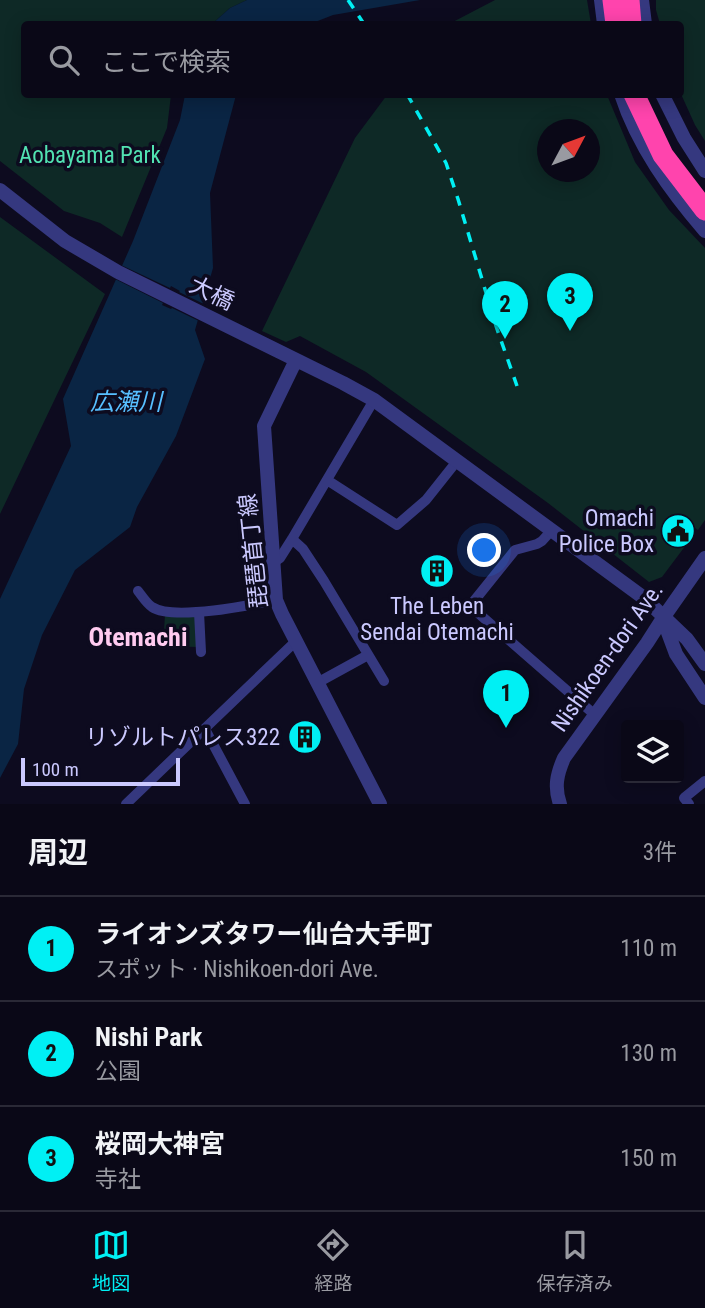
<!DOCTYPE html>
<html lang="ja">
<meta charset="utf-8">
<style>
body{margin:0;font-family:"Roboto Condensed","Noto Sans JP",sans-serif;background:#131120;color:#f1f3f6}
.controls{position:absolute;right:21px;bottom:21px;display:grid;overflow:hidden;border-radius:7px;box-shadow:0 4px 18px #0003}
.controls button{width:63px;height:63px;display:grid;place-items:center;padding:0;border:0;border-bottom:2px solid #2a2936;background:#0a0817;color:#f1f3f6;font:35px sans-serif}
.compass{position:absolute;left:537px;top:119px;width:63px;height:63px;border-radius:50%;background:#0a0817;box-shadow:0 4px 18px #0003;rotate:49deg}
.scale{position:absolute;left:21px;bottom:18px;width:159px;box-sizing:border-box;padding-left:7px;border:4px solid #cbc9ff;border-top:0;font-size:19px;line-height:24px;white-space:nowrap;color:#cbc9ff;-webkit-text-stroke:5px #0d0b1f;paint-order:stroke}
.you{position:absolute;left:485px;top:551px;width:24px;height:24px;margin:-18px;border:5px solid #fff;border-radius:50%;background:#1a73e8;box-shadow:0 0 0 10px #1a73e833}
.badge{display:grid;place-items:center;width:46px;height:46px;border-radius:50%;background:#00f0f4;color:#111;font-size:23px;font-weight:700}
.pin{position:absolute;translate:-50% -58px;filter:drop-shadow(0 2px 4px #0008)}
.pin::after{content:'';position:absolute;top:37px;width:24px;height:21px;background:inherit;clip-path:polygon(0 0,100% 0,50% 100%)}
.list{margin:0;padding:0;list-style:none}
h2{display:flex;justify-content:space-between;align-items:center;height:91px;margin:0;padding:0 28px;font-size:30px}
h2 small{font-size:23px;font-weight:400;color:#999aa1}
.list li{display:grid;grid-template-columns:46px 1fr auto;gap:21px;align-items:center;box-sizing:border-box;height:105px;padding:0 28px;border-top:2px solid #2a2936}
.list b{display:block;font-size:26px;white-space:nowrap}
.list p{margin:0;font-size:23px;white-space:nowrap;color:#999aa1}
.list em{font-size:23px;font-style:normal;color:#999aa1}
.icon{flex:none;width:38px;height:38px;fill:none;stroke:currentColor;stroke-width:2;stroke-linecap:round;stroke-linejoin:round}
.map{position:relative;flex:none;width:705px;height:804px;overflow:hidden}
.search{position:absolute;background:#0a0817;box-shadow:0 4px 18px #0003;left:21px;right:21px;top:21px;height:77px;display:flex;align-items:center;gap:18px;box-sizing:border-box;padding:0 24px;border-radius:7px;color:#999aa1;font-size:26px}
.sheet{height:406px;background:#0a0817}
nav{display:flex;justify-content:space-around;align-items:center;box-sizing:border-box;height:98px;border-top:2px solid #2a2936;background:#0a0817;font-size:19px;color:#999aa1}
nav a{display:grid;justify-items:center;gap:4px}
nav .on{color:#00f0f4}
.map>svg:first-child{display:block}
.green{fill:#0e2926;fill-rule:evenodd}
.water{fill:#0a2544}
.pier{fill:#0d0b1f}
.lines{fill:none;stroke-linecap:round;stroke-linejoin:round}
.minor{stroke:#35387f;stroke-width:10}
.tertiary{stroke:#35387f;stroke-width:14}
.motorway{stroke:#ff44ad;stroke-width:21}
.rail{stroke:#00f0f4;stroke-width:3.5;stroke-dasharray:10 9;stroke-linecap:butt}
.labels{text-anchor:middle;stroke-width:7;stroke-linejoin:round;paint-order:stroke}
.park-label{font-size:23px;fill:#52e2b2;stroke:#0d0b1f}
.street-label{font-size:23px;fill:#cbc9ff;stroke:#0d0b1f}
.poi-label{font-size:23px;fill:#cbc9ff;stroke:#0d0b1f;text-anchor:end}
.water-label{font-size:24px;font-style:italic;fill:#57bfff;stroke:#0d0b1f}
.quarter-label{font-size:26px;font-weight:bold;fill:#ffcbf0;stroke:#0d0b1f}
</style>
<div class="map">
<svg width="705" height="804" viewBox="0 0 705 804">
<rect width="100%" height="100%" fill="#0d0b1f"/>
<path class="green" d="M 0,0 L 247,0 L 230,8 L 212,24 L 24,24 L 24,94 L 171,95 L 167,128 L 122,237 L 100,223 L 64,211 L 0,161 Z
M 495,0 L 587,0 L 591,24 L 449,24 Z
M 656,0 L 705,0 L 705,141 L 695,125 L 681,94 L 680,24 L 660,24 L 656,10 Z
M 387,95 L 607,95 L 635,162 L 669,210 L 705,248 L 705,520 L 698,530 L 677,516 L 667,530 L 686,545 L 662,577 L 649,582 L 548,503 L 366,372 L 300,336 L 286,342 L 262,331 L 355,138 ZM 548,130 L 590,130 L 590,172 L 548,172 Z
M 0,217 L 105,294 L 0,514 Z
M 165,615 L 195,616 L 197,647 L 163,646 Z"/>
<path class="water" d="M 247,0 L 420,0 L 333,15 L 310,24 L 212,24 L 230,8 Z
M 185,95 L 236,95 L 210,193 L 213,268 L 195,330 L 205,359 L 176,436 L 137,507 L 130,527 L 75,570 L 42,635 L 24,689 L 18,744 L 0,778 L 0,599 L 71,446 L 63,399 L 133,241 L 180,120 Z"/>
<path class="pier" d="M 121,265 L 170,288 L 171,286 L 180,291 L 179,292 L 206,305 L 201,322 L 172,308 L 171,309 L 162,305 L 163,303 L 115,279 Z"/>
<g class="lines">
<path class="minor" d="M 327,480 L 397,525 L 426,500 L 457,461
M 551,531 L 542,541 L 537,544 L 515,550 L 470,606 L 595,715
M 292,539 L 303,549 L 324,581 L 384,681
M 274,562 L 280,558 L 292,539 L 374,400
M 138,591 C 142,596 147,604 152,607 C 173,621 251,605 276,600
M 199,612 L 201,652
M 317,683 L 368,655
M 205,729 L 245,804
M 126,804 L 296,641
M 689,804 L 684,798 L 705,781"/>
<path class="tertiary" d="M 601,0 L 604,24
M 642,0 L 645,24
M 621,94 C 638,146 670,190 705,231
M 662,94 L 684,138 L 705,171
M 0,190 L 65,241 L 118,272 L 343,383 L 374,400 L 644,598 L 687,639 L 705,664
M 296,360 L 264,426 L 276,600 L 282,614 L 380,804
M 663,619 L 676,654 L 705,698
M 560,804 C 554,787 557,774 564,758 L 647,643 L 663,618 L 705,558"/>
<path class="motorway" d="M 613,0 L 616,24
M 629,0 L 631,24
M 634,94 L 663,155 L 705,210"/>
<path class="rail" d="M 348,0 L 364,24
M 407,94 L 446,163 L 458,199 L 496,326 L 517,386"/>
</g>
<defs>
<g id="civic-disc" transform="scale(1.75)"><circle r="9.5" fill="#00f0f4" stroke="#0d0b1f"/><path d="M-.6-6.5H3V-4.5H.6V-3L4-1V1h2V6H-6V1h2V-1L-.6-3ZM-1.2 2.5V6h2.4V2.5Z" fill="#111"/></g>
<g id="building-disc" transform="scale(1.75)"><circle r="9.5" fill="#00f0f4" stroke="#0d0b1f"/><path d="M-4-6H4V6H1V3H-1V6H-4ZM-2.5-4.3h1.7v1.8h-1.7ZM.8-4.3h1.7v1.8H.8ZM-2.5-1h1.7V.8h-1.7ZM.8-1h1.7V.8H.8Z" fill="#111"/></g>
</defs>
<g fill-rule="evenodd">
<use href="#civic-disc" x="678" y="531"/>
<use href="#building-disc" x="437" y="571"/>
<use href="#building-disc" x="305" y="737"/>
</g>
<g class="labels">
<g class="park-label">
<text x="90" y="163">Aobayama Park</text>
</g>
<g class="street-label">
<text transform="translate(212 293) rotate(26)" y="8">大橋</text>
<text transform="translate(253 551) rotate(-96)" y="8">琵琶首丁線</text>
<text transform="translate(607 657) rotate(-55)" y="8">Nishikoen-dori Ave.</text>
</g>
<g class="poi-label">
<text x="654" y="526">Omachi<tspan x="654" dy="26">Police Box</tspan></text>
<text x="437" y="614" text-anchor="middle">The Leben<tspan x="437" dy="26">Sendai Otemachi</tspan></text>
<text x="280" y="745">リゾルトパレス322</text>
</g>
<g class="water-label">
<text x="126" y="410">広瀬川</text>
</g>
<g class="quarter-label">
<text x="138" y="646">Otemachi</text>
</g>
</g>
</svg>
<div class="controls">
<button><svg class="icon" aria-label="layers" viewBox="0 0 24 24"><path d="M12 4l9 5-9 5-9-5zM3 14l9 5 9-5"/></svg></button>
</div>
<svg class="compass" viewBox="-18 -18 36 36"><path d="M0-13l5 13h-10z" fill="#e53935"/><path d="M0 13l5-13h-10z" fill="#999aa1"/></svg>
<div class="scale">100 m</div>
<div class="you"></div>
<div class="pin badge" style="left:506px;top:728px">1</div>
<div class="pin badge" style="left:505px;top:339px">2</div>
<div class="pin badge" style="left:570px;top:331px">3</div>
<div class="search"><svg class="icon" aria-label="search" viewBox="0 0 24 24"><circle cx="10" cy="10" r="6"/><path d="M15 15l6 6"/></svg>ここで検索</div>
</div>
<section class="sheet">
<h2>周辺<small>3件</small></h2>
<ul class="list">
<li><span class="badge">1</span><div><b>ライオンズタワー仙台大手町</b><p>スポット · Nishikoen-dori Ave.</p></div><em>110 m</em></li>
<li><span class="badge">2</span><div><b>Nishi Park</b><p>公園</p></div><em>130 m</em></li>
<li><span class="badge">3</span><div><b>桜岡大神宮</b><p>寺社</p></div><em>150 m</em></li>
</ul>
</section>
<nav>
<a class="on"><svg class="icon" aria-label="map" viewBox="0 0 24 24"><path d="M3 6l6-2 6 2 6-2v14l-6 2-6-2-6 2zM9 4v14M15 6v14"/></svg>地図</a>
<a><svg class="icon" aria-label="directions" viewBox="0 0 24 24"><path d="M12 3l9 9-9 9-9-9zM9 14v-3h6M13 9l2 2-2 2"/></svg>経路</a>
<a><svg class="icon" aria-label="saved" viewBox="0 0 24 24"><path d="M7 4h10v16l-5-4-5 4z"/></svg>保存済み</a>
</nav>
